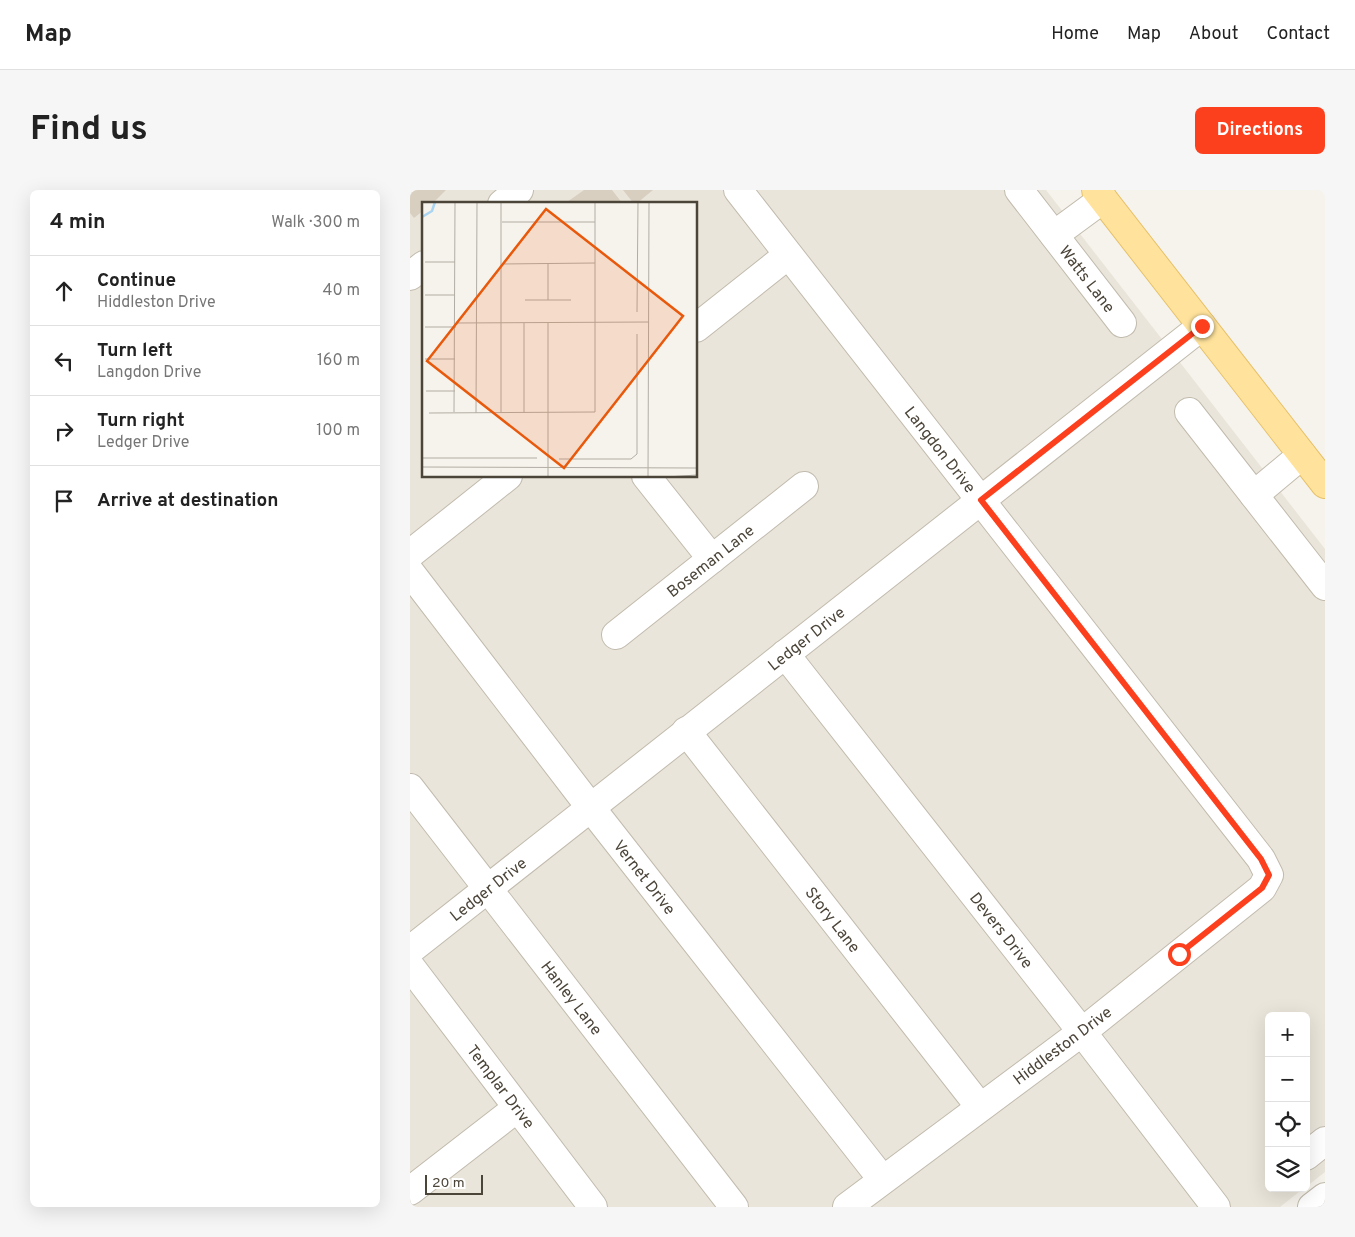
<!DOCTYPE html>
<meta charset="utf-8">
<style>
body{margin:0;font-family:Overpass,sans-serif;background:#f6f6f6;color:#222}
.controls{position:absolute;right:15px;bottom:15px;display:grid;overflow:hidden;border-radius:8px;box-shadow:0 5px 20px #0002}
.controls button{width:45px;height:45px;display:grid;place-items:center;padding:0;border:0;border-bottom:1px solid #e0e0e0;background:#fff;color:#222;font:25px sans-serif}
.scale{position:absolute;left:15px;bottom:12px;width:58px;box-sizing:border-box;padding-left:5px;border:2px solid #4b4439;border-top:0;font-size:14px;line-height:18px;white-space:nowrap;color:#4b4439;-webkit-text-stroke:4px #fff;paint-order:stroke}
.stop{position:absolute;width:15px;height:15px;margin:-11px;border:4px solid #fc3f1d;border-radius:50%;background:#fff}
.stop.end{background:#fc3f1d;border-color:#fff;box-shadow:0 1px 5px #0008}
.list{margin:0;padding:0;list-style:none}
h2{display:flex;justify-content:space-between;align-items:center;height:65px;margin:0;padding:0 20px;font-size:21px}
h2 small{font-size:16px;font-weight:400;color:#767676}
.list li{display:grid;grid-template-columns:32px 1fr auto;gap:15px;align-items:center;box-sizing:border-box;height:70px;padding:0 20px;border-top:1px solid #e0e0e0}
.list b{display:block;font-size:19px;white-space:nowrap}
.list p{margin:0;font-size:16px;white-space:nowrap;color:#767676}
.list em{font-size:16px;font-style:normal;color:#767676}
.icon{flex:none;width:28px;height:28px;fill:none;stroke:currentColor;stroke-width:2;stroke-linecap:round;stroke-linejoin:round}
.map{position:relative;flex:none;width:915px;height:1017px;overflow:hidden;border-radius:8px}
header{display:flex;align-items:center;gap:30px;box-sizing:border-box;height:70px;padding:0 25px;background:#fff;border-bottom:1px solid #e0e0e0}
header strong{font-size:24px}
nav{display:flex;gap:28px;margin-inline-start:auto;font-size:18px}
.intro{display:flex;align-items:center;justify-content:space-between;box-sizing:border-box;height:120px;padding:0 30px}
h1{margin:0;font-size:35px}
.button{padding:12px 22px;border-radius:8px;background:#fc3f1d;color:#fff;font-size:18px;font-weight:700}
main{display:flex;gap:30px;padding:0 30px}
aside{flex:1;background:#fff;border-radius:8px;box-shadow:0 5px 20px #0002}
.map>svg:first-child{display:block}
.residential{fill:#eae5da;fill-rule:evenodd}
.building{fill:#d8cfc1}
.lines{fill:none;stroke-linecap:round;stroke-linejoin:round}
.minor-casing{stroke:#c2bbae;stroke-width:30}
.major-casing{stroke:#e6c16a;stroke-width:30}
.minor{stroke:#fff;stroke-width:28}
.major{stroke:#ffe39c;stroke-width:28}
.route{stroke:#fc3f1d;stroke-width:6}
.labels{text-anchor:middle;stroke-width:5;stroke-linejoin:round;paint-order:stroke}
.street-label{font-size:16px;fill:#4b4439;stroke:#fff}
.inset-river{fill:none;stroke:#a9d4f2;stroke-width:2.5}
.inset-road{fill:none;stroke:#b2ada4;stroke-width:1}
.view{fill:#e8590c;fill-opacity:0.15;stroke:#e8590c;stroke-width:2.5}
.inset-edge{fill:none;stroke:#4b4439;stroke-width:2.5}
</style>
<header>
<strong>Map</strong>
<nav><a>Home</a><a>Map</a><a>About</a><a>Contact</a></nav>
</header>
<div class="intro"><h1>Find us</h1><a class="button">Directions</a></div>
<main>
<aside>
<h2>4 min<small>Walk · 300 m</small></h2>
<ul class="list">
<li><svg class="icon" aria-label="ahead" viewBox="0 0 24 24"><path d="M12 20V5M6 11l6-6 6 6"/></svg><div><b>Continue</b><p>Hiddleston Drive</p></div><em>40 m</em></li>
<li><svg class="icon" aria-label="left" viewBox="0 0 24 24"><path d="M17 20v-9H6M10 6l-5 5 5 5"/></svg><div><b>Turn left</b><p>Langdon Drive</p></div><em>160 m</em></li>
<li><svg class="icon" aria-label="right" viewBox="0 0 24 24"><path d="M7 20v-9h11M14 6l5 5-5 5"/></svg><div><b>Turn right</b><p>Ledger Drive</p></div><em>100 m</em></li>
<li><svg class="icon" aria-label="arrive" viewBox="0 0 24 24"><path d="M6 21V4h12l-3 4 3 4H6"/></svg><div><b>Arrive at destination</b></div></li>
</ul>
</aside>
<div class="map">
<svg width="915" height="1017" viewBox="0 0 915 1017">
<rect width="100%" height="100%" fill="#f6f3ec"/>
<path class="residential" d="M 0,0 L 636,0 L 915,359 L 915,982 L 896,997 L 896,826 L 859,826 L 859,998 L 894,998 L 870,1017 L 0,1017 ZM 14,14 L 286,14 L 286,286 L 14,286 Z"/>
<path class="building" d="M 0,0 L 36,0 L 22,14 L 14,14 L 14,20 L 4,28 L 0,23 Z
M 174,0 L 202,0 L 213,14 L 159,14 L 157,12 Z
M 213,0 L 243,0 L 226,14 L 224,14 Z"/>
<g class="lines">
<g class="minor-casing">
<g id="minor">
<path id="s1" d="M 328,0 L 851,669 L 859,685 L 852,698 L 672,842 L 437,1017"/>
<path id="s2" d="M 609,0 L 712,133"/>
<path d="M 92,14 L 109,0"/>
<path d="M 644,45 L 693,9"/>
<path d="M 0,86 L 14,75"/>
<path d="M 286,138 L 378,65"/>
<path d="M 779,222 L 915,396"/>
<path d="M 236,286 L 302,369"/>
<path d="M 844,305 L 892,265"/>
<path d="M 0,364 L 98,286"/>
<path id="s3" d="M 0,382 L 181,618 L 472,989"/>
<path id="s4" d="M 206,445 L 394,296"/>
<path id="s5" d="M 375,464 L 672,842 L 806,1017"/>
<path id="s6" d="M 276,541 L 570,917"/>
<path id="s7" d="M 0,598 L 324,1017"/>
<path id="s8" d="M 0,760 L 792,136"/>
<path id="s9" d="M 0,776 L 183,1017"/>
<path d="M 896,966 L 915,951"/>
<path d="M 0,1001 L 107,918"/>
<path d="M 902,1017 L 915,1007"/>
</g>
</g>
<g class="major-casing">
<path id="major" d="M 686,0 L 915,294"/>
</g>
<use href="#minor" class="minor"/>
<use href="#major" class="major"/>
</g>
<g class="lines">
<path class="route" d="M 769,764 L 852,698 L 859,685 L 851,669 L 571,310 L 792,136"/>
</g>
<g class="labels">
<g class="street-label">
<text dy="6" stroke="none"><textPath href="#s2" startOffset="112">Watts Lane</textPath></text>
<text dy="6" stroke="none"><textPath href="#s1" startOffset="329">Langdon Drive</textPath></text>
<text dy="6" stroke="none"><textPath href="#s4" startOffset="120">Boseman Lane</textPath></text>
<text dy="6" stroke="none"><textPath href="#s8" startOffset="504">Ledger Drive</textPath></text>
<text dy="6" stroke="none"><textPath href="#s3" startOffset="385">Vernet Drive</textPath></text>
<text dy="6" stroke="none"><textPath href="#s8" startOffset="99">Ledger Drive</textPath></text>
<text dy="6" stroke="none"><textPath href="#s6" startOffset="239">Story Lane</textPath></text>
<text dy="6" stroke="none"><textPath href="#s5" startOffset="351">Devers Drive</textPath></text>
<text dy="6" stroke="none"><textPath href="#s7" startOffset="265">Hanley Lane</textPath></text>
<text transform="translate(652 855) rotate(-37)" y="6">Hiddleston Drive</text>
<text dy="6" stroke="none"><textPath href="#s9" startOffset="151">Templar Drive</textPath></text>
</g>
</g>
<g transform="translate(12 12)">
<rect width="275" height="275" fill="#f6f3ec"/>
<path class="inset-river" d="M 0,15 L 10,9 L 13,0"/>
<path class="inset-road" d="M 80,20 L 173,20M 3,60 L 33,60M 80,62 L 173,61M 126,62 L 126,98M 3,93 L 33,93M 103,98 L 149,98M 215,110 L 216,0M 34,121 L 227,120M 102,121 L 102,211M 3,125 L 34,125M 3,157 L 33,157M 4,189 L 33,189M 32,210 L 33,0M 7,211 L 173,210 L 173,0M 54,211 L 55,0M 79,211 L 79,0M 0,256 L 115,256M 137,257 L 209,257 L 215,252 L 215,132M 0,265 L 275,266M 126,275 L 126,121M 226,275 L 227,0M 244,275 L 275,273"/>
<path class="view" d="M 124,7 L 261,114 L 142,266 L 5,159 Z"/>
<rect width="275" height="275" class="inset-edge"/>
</g>
</svg>
<div class="controls">
<button>+</button>
<button>−</button>
<button><svg class="icon" aria-label="locate" viewBox="0 0 24 24"><circle cx="12" cy="12" r="6"/><path d="M12 2v4M12 18v4M2 12h4M18 12h4"/></svg></button>
<button><svg class="icon" aria-label="layers" viewBox="0 0 24 24"><path d="M12 4l9 5-9 5-9-5zM3 14l9 5 9-5"/></svg></button>
</div>
<div class="scale">20 m</div>
<div class="stop" style="left:769px;top:764px"></div>
<div class="stop end" style="left:792px;top:136px"></div>
</div>
</main>
